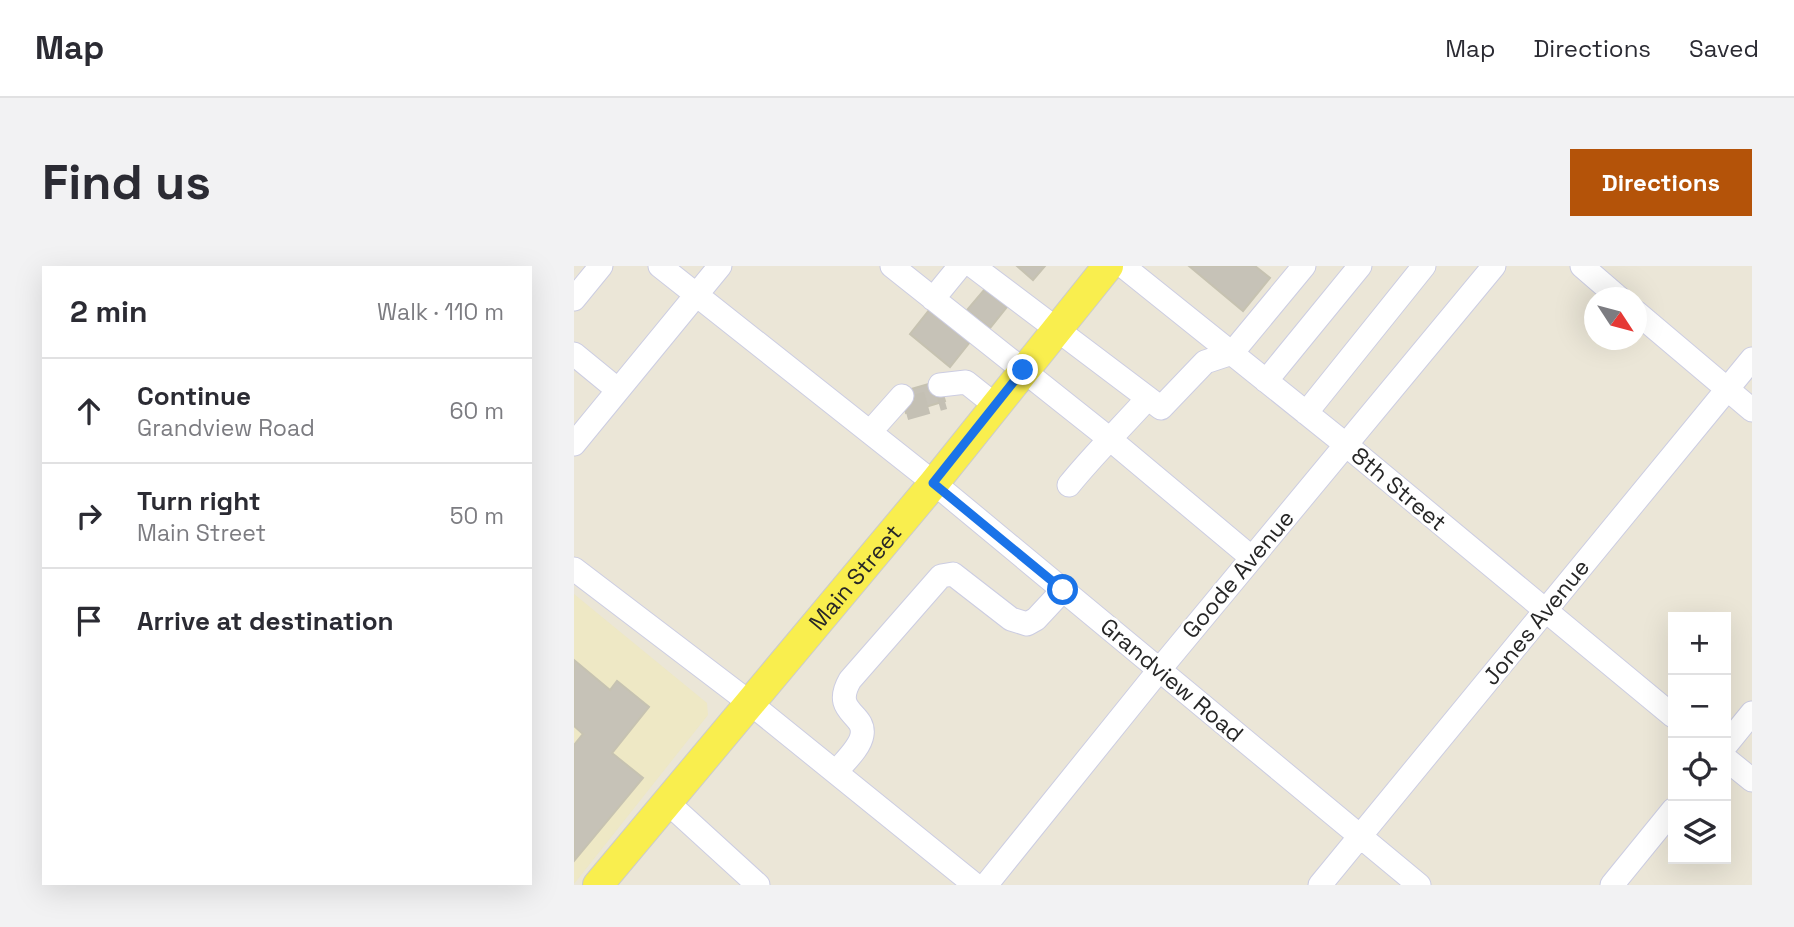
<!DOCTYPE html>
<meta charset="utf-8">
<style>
body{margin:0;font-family:"Space Grotesk",sans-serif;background:#f2f2f3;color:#2b2b33}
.controls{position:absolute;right:21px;bottom:21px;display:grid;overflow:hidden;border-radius:0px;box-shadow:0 7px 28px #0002}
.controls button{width:63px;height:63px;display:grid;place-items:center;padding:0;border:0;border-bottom:2px solid #e1e1e2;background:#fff;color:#2b2b33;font:35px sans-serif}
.compass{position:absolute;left:1010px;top:21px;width:63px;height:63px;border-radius:50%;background:#fff;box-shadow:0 7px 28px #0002;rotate:126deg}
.stop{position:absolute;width:21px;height:21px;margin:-16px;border:5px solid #1a73e8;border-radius:50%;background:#fff}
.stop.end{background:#1a73e8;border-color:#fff;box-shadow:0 2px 7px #0008}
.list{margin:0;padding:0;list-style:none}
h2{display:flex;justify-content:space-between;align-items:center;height:91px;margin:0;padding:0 28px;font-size:30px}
h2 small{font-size:23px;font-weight:400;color:#7c7c81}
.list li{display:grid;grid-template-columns:46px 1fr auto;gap:21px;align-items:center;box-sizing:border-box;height:105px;padding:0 28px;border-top:2px solid #e1e1e2}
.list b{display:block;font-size:26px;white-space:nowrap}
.list p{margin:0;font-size:23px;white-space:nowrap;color:#7c7c81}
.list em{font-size:23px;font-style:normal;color:#7c7c81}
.icon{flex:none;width:38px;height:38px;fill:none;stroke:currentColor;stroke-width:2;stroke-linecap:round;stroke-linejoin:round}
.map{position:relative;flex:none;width:1178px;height:619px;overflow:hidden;border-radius:0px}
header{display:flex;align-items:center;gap:42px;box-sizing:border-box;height:98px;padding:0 35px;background:#fff;border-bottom:2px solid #e1e1e2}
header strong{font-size:33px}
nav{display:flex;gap:38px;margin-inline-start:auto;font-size:24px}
.intro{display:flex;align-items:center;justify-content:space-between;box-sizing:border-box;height:168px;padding:0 42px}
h1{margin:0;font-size:49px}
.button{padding:18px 32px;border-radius:0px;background:#b45309;color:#fff;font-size:24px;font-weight:700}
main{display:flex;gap:42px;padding:0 42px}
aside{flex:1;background:#fff;border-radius:0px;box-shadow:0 7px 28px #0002}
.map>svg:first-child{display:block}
.education{fill:#eee8c5}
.building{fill:#c6c2b7;stroke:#c6c2b1;stroke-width:2}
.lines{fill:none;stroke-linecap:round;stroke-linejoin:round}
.minor-tunnel{stroke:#c4c0b4;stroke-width:23;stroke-dasharray:23 11;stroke-linecap:butt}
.minor-casing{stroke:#cccde2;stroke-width:25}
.major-casing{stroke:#cbcbcb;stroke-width:32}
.minor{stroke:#fff;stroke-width:23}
.major{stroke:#f9ee4e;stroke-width:30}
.route{stroke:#1a73e8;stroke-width:9}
.labels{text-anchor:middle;stroke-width:6;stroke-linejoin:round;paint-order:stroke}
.street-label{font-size:23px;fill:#272727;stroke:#fff}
</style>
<header>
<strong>Map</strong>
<nav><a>Map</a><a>Directions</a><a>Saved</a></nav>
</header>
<div class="intro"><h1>Find us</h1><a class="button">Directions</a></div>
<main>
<aside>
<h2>2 min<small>Walk · 110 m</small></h2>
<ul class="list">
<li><svg class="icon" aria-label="ahead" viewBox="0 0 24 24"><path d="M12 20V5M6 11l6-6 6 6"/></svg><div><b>Continue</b><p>Grandview Road</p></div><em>60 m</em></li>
<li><svg class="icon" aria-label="right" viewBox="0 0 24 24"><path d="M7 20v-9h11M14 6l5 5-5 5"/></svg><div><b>Turn right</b><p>Main Street</p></div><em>50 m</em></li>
<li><svg class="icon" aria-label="arrive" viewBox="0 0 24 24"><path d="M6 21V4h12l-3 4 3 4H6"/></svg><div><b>Arrive at destination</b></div></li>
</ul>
</aside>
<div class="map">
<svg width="1178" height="619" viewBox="0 0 1178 619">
<rect width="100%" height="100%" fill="#ebe6d7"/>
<path class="education" d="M 0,328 L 133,437 L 134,449 L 0,618 Z"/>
<path class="building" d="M 443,0 L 471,0 L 459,14 Z
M 615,0 L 681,0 L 696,12 L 669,45 Z
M 411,23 L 433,41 L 416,62 L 393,44 Z
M 356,43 L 396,76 L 376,101 L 336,68 Z
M 365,115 L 371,135 L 332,147 L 327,126 Z
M 0,394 L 36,424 L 43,415 L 75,441 L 38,487 L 69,512 L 0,595 L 0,479 L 9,468 L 0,460 Z"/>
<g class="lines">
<path class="minor-tunnel" d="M 331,143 L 370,132"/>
<g class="minor-casing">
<path id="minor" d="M 86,0 L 360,217 L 845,619
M 318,0 L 537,174 L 678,292
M 399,0 L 587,142 L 631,96 L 658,87 L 730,0
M 549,0 L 771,178 L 1099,450
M 1008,0 L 1045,32
M 0,33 L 27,0
M 359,33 L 386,0
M 1062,46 L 1178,144
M 0,88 L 44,124
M 692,115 L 786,0
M 366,119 L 392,116 L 421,139
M 732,147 L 850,0
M 296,166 L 328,130
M 0,178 L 146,0
M 495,219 C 520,188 547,162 573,133
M 0,303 L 176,437 L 401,619
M 1152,479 L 1178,447
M 1152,493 L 1178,514
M 262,506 C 270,496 286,482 288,469 C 292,447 257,447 276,414 L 367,310 L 379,308 L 437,353 L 453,358 L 462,353 L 489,324
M 93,536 L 184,619
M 412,619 L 586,403 L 920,0
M 746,619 L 1178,93
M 1038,619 L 1099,544"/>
</g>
<g class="major-casing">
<g id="major">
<path id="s1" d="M 24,619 L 360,217 L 534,0"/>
</g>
</g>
<use href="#minor" class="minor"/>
<use href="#major" class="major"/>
</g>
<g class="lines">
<path class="route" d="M 449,104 L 359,217 L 489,324"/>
</g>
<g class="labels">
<g class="street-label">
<text transform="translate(825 223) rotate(40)" y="8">8th Street</text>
<text transform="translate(664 308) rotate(-50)" y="8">Goode Avenue</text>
<text dy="8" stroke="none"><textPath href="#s1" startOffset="401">Main Street</textPath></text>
<text transform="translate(962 356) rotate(-51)" y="8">Jones Avenue</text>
<text transform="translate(598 414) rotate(40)" y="8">Grandview Road</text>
</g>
</g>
</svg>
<div class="controls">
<button>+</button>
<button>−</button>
<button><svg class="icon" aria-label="locate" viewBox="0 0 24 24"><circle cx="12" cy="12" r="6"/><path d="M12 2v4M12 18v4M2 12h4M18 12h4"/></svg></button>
<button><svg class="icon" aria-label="layers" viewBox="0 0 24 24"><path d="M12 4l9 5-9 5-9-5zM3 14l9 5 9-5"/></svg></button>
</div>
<svg class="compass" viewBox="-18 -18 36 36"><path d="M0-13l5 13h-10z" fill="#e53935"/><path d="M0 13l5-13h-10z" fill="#7c7c81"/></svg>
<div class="stop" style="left:489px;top:324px"></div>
<div class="stop end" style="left:449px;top:104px"></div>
</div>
</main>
